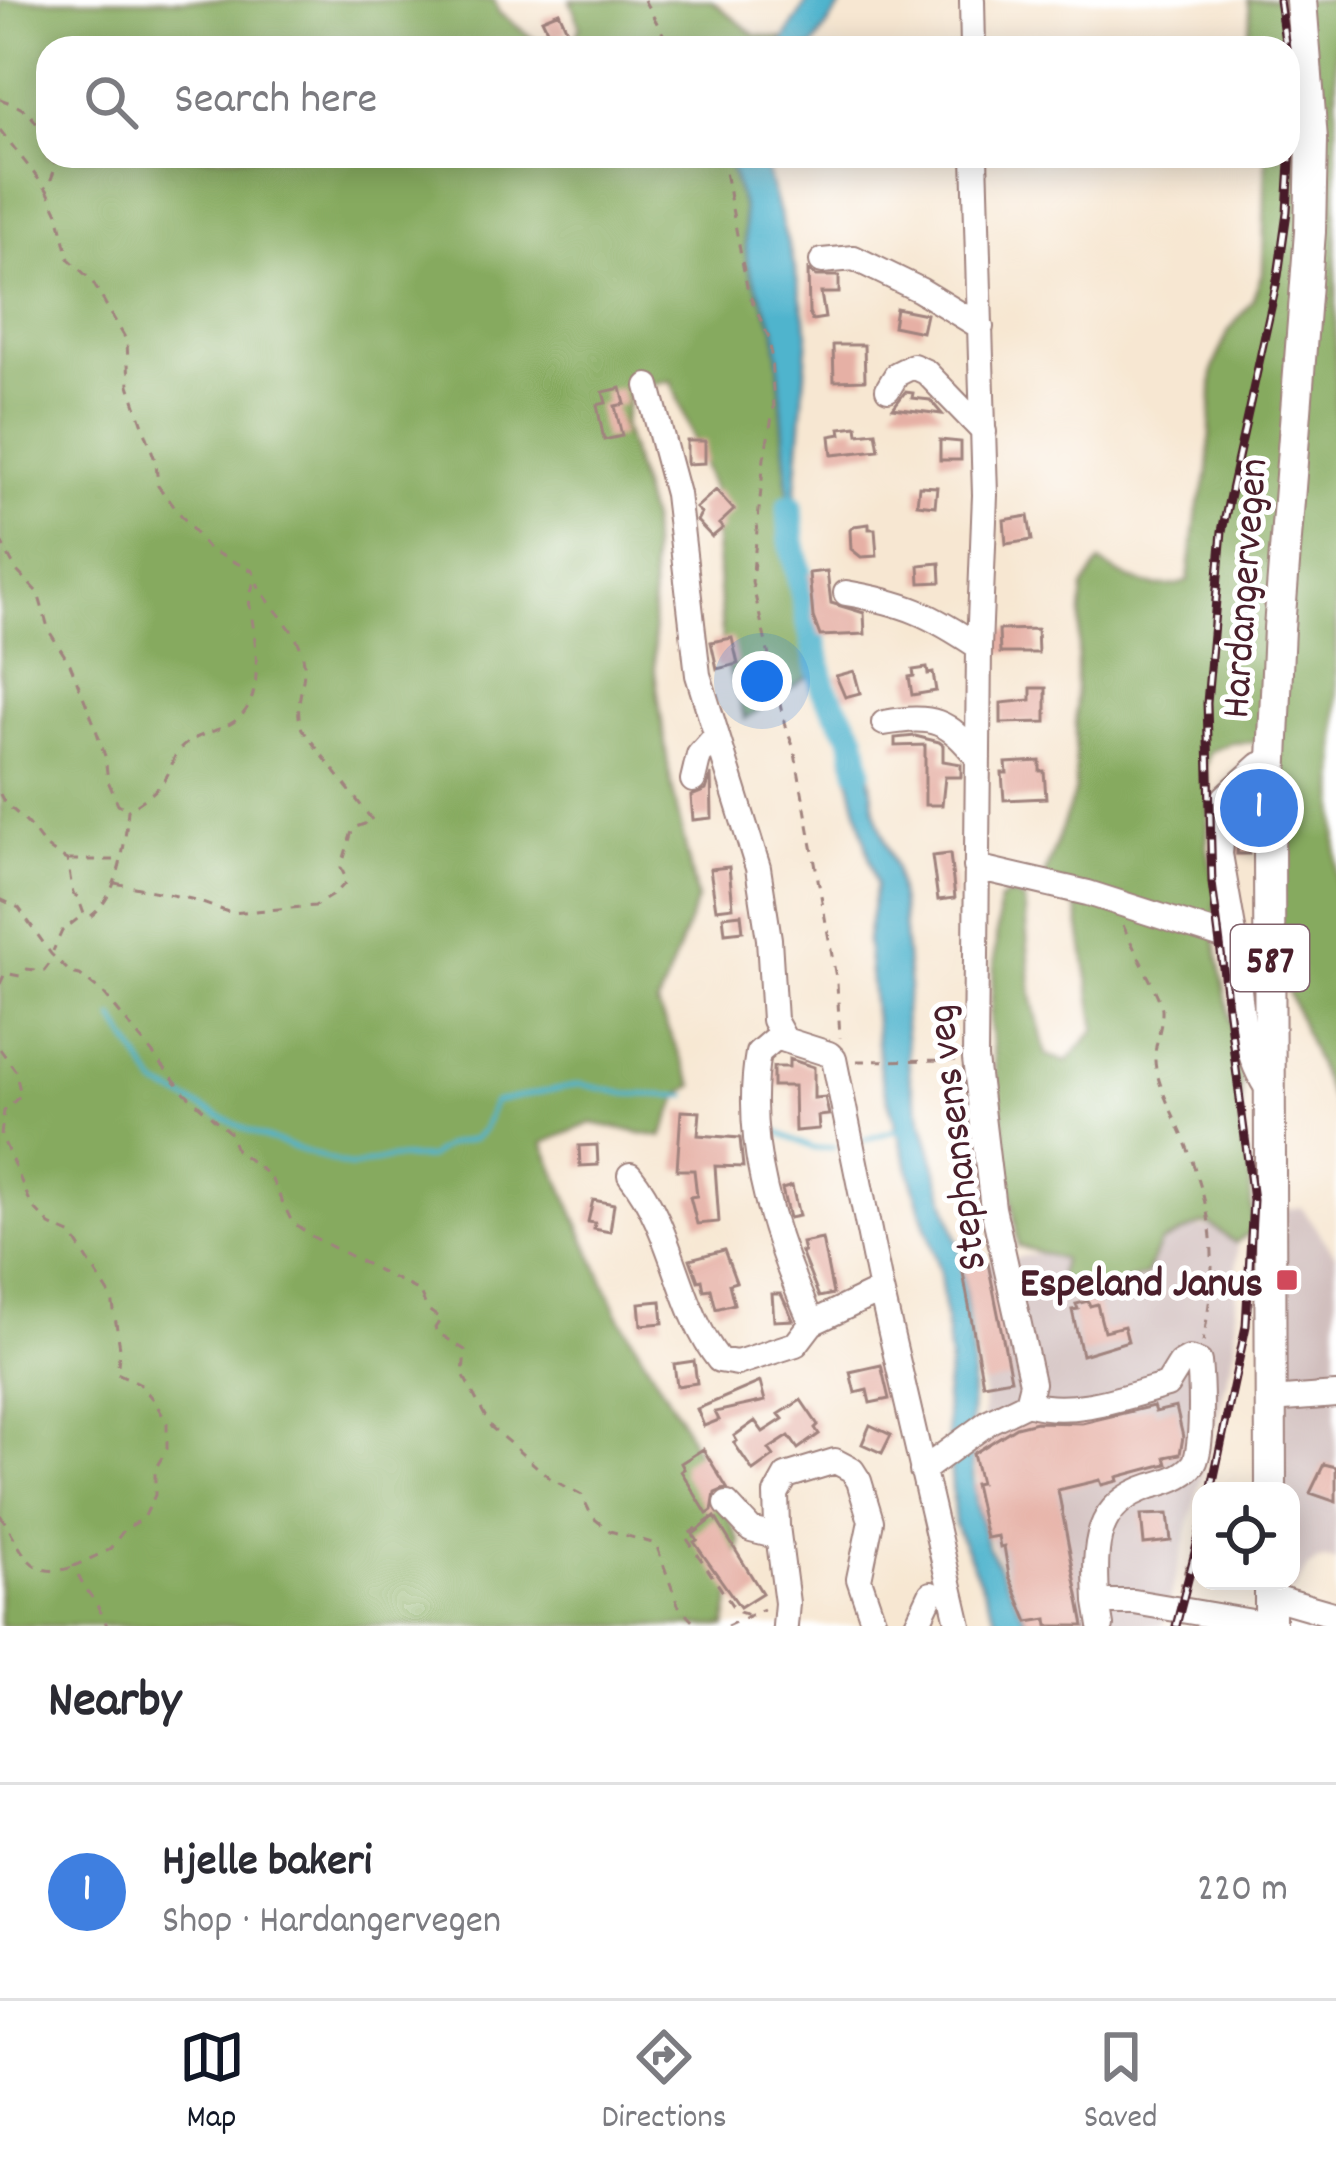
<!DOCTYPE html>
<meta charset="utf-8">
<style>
body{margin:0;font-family:Dekko,sans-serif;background:#f2f2f3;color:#2b2b33}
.controls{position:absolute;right:36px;bottom:36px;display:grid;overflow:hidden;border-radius:24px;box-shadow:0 6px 30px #0003}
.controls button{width:108px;height:108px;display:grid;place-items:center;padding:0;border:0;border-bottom:3px solid #e1e1e2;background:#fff;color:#2b2b33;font:60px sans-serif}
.you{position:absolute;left:762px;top:681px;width:42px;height:42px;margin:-30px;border:9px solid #fff;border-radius:50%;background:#1a73e8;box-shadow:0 0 0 18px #1a73e833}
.badge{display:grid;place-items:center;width:78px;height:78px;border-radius:50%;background:#111827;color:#fff;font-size:39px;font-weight:700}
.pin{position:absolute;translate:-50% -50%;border:6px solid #fff;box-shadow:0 3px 12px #0006}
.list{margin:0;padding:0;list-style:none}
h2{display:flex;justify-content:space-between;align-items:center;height:156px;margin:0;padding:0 48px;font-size:51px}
h2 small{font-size:39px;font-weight:400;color:#7c7c81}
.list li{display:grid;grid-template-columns:78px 1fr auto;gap:36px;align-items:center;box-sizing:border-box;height:216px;padding:0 48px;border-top:3px solid #e1e1e2}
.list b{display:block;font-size:45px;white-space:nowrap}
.list p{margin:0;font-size:39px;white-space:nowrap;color:#7c7c81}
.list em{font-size:39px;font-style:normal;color:#7c7c81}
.icon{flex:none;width:66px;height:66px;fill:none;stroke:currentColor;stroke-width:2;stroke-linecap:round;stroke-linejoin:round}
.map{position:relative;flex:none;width:1336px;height:1626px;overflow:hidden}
.search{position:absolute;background:#fff;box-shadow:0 6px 30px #0003;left:36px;right:36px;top:36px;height:132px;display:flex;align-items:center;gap:30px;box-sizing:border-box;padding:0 42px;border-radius:36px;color:#7c7c81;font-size:45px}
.sheet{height:372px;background:#fff}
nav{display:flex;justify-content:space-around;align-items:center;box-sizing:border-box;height:168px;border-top:3px solid #e1e1e2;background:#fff;font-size:33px;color:#7c7c81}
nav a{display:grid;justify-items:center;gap:6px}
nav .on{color:#111827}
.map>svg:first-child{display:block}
.industrial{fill:#d1bfbe}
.forest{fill:#86aa5e;stroke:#686444;stroke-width:3}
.water{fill:#4fb4cd;stroke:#4c6a7c;stroke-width:3}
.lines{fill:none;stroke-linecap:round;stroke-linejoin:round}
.stream{stroke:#4fb4cd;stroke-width:4.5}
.river{stroke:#4fb4cd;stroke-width:27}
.building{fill:#e6b0a5}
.minor-casing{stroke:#a0837e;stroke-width:28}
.major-casing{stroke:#a0837e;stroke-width:34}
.path{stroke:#a0837e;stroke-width:3;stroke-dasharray:9 9;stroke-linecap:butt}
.minor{stroke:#fff;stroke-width:24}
.major{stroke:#fff;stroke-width:30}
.rail-casing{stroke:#4a1f2b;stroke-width:9}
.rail{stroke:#fff;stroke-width:4.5;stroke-dasharray:14;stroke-linecap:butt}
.poi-dot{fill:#d1495b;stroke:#fff;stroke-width:4.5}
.labels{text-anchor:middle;stroke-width:10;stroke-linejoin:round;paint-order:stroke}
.shield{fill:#fff;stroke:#80626b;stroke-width:3}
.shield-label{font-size:39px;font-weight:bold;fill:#4a1f2b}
.street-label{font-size:42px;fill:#4a1f2b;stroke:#fff}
.poi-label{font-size:42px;font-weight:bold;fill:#4a1f2b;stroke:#fff;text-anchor:end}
</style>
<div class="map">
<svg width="1336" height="1626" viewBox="0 0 1336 1626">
<rect width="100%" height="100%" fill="#fff"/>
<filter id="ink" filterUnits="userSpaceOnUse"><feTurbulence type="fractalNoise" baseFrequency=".00833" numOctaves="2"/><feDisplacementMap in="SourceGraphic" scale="24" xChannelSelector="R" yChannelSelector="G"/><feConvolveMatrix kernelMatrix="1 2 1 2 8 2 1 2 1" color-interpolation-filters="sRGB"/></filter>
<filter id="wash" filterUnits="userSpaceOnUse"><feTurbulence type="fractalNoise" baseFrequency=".004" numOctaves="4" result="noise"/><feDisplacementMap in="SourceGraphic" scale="48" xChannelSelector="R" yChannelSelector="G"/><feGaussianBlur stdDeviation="2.7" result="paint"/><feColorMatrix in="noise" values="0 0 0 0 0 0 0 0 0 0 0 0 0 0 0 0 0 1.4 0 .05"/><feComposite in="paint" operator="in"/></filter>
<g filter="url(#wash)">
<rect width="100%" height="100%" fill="#f7e7d2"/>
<path class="industrial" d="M 1301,1207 L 1336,1256 L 1336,1560 L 1322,1559 L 1309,1566 L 1293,1593 L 1270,1581 L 1291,1581 L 1291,1491 L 1271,1491 L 1285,1210 Z
M 1238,1222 L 1235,1348 L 1163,1626 L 1030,1626 L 977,1512 L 984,1396 L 961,1266 Z"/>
<path class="forest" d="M 0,0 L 494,0 L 499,13 L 546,48 L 48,48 L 48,156 L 731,156 L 729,163 L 743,208 L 747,264 L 776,331 L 792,541 L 820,669 L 745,719 L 723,653 L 713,490 L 671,381 L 631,387 L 623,425 L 650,521 L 655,672 L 669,773 L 697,900 L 657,1006 L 694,1086 L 680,1094 L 662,1137 L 591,1123 L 543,1143 L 618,1314 L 680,1418 L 740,1542 L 726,1626 L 0,1626 Z
M 570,0 L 711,0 L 755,35 L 784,39 L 779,48 L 571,48 L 580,26 Z
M 1248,0 L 1336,0 L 1336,1111 L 1283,979 L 1259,742 L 1230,743 L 1210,752 L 1205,766 L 1210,792 L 1207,846 L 1217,894 L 1214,933 L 1242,1079 L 1240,1119 L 1250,1176 L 1253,1231 L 1235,1243 L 1210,1224 L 1202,1224 L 1160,1243 L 1146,1275 L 1095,1293 L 1055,1295 L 1062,1259 L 1018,1246 L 990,1023 L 999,901 L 1009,894 L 1024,900 L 1032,996 L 1046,1055 L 1067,1062 L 1096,1029 L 1077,908 L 1039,882 L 1042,882 L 1075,791 L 1076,678 L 1083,588 L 1100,562 C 1125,580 1159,594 1188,581 L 1197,511 L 1208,475 L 1213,369 L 1228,332 L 1252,301 L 1263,271 L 1266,156 L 1288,156 L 1288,48 L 1239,48 C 1252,31 1252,20 1248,0 Z"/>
<path class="water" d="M 808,0 L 845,0 L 812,48 L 779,48 Z
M 731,156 L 762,156 L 794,265 L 808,333 L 792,541 L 776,331 L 747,264 L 743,208 L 729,163 Z
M 853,736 L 869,770 L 875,811 L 895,868 L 902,911 L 909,989 L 904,1012 L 910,1080 L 960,1250 L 973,1363 L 970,1439 L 976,1505 L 987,1545 L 1029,1626 L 1000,1626 L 955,1525 L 945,1396 L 950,1360 L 940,1273 L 880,1073 L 867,940 L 876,884 L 844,757 Z"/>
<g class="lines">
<path class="stream" d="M 114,1018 L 156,1085 L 260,1136 L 351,1167 L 390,1158 L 428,1158 L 447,1145 L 473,1139 L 483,1130 L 494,1102 L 580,1084 L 627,1094 L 687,1096
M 762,1125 L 815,1149 L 835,1147
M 864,1140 L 899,1129"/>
<path class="river" d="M 790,507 L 792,541 L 824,690 L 853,736 L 859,769"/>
</g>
<g id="blocks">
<path class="building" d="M 559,12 L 568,32 L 552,40 L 542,19 Z
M 808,270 L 816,276 L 839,276 L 839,293 L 821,293 L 825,318 L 812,320 L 809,312 Z
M 896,308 L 926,314 L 922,332 L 893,326 Z
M 833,345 L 864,345 L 865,380 L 834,381 Z
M 621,388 L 625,404 L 615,406 L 622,436 L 604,440 L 597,405 L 606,403 L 603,392 Z
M 905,392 L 913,393 L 912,398 L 930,400 L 942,414 L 893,408 Z
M 857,426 L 858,434 L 876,432 L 879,450 L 832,455 L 830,436 L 841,434 L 840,428 Z
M 940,440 L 961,442 L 961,460 L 940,460 Z
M 687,441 L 705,441 L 705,463 L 687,464 Z
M 919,486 L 937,487 L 935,506 L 917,504 Z
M 716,490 L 734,510 L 719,524 L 723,528 L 712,537 L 697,521 L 701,513 L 696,508 Z
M 1028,516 L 1032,540 L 1006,544 L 1004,520 Z
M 869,524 L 869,529 L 875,529 L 877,556 L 861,557 L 851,549 L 850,530 L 854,526 Z
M 940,563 L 941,582 L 920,583 L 919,565 Z
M 827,571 L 831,603 L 864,613 L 865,634 L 820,636 L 813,617 L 809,573 Z
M 1037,629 L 1038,653 L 1000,653 L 999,630 Z
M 732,638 L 738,664 L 717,669 L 711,642 Z
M 927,668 L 928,674 L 933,673 L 936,691 L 912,695 L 909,677 L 914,676 L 913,670 Z
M 854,671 L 860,693 L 845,697 L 836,676 Z
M 1031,688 L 1046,688 L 1046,722 L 1001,723 L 1001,703 L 1031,700 Z
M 915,736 L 939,742 L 943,745 L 943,761 L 961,764 L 961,777 L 945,777 L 942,805 L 925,805 L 925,745 L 895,746 L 895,738 Z
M 1040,761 L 1040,771 L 1044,771 L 1046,798 L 1004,800 L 1002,773 L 1007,773 L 1006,763 Z
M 711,774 L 712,818 L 693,820 L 691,796 L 706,790 Z
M 1242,804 L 1247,804 L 1249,854 L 1237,854 Z
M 950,854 L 955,898 L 938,900 L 932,856 Z
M 729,867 L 733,907 L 716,909 L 710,869 Z
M 741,914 L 743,931 L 725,933 L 723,916 Z
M 789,1059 L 814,1067 L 814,1098 L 825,1097 L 829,1115 L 818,1116 L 819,1129 L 795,1131 L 794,1086 L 773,1086 L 773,1067 L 789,1067 Z
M 681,1111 L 700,1112 L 698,1135 L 740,1138 L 743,1167 L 715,1166 L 719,1222 L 697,1224 L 690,1197 L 697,1196 L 694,1170 L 677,1170 Z
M 597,1145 L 598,1165 L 580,1166 L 579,1146 Z
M 792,1186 L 799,1216 L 789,1218 L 782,1189 Z
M 593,1200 L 614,1204 L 610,1232 L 594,1229 L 595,1223 L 588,1222 Z
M 822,1239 L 833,1294 L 819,1297 L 801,1252 L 804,1252 L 802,1243 Z
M 724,1250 L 736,1282 L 729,1284 L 734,1304 L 716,1309 L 711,1289 L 704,1290 L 702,1280 L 698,1281 L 690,1259 Z
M 988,1263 L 1011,1379 L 983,1384 L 962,1267 Z
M 772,1294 L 781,1294 L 793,1320 L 774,1321 Z
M 661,1301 L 663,1323 L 641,1325 L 639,1303 Z
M 1088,1301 L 1090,1306 L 1097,1304 L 1104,1331 L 1124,1326 L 1128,1341 L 1082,1355 L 1072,1310 L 1078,1309 L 1076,1304 Z
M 694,1361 L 697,1383 L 677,1386 L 674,1364 Z
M 881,1365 L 889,1399 L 870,1403 L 867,1390 L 855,1393 L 850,1372 Z
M 760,1382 L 765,1401 L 715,1412 L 719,1420 L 704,1426 L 697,1409 Z
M 801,1400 L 818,1425 L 815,1428 L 819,1434 L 798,1449 L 789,1436 L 769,1449 L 774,1456 L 753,1471 L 734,1443 L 737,1441 L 734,1436 L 755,1421 L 763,1432 L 783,1419 L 779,1414 Z
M 1153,1406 L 1155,1412 L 1176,1407 L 1183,1437 L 1180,1454 L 1165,1457 L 1167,1464 L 1162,1465 L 1117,1477 L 1118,1481 L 1102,1485 L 1100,1480 L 1058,1490 L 1084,1626 L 1048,1626 L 1047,1619 L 1028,1622 L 1009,1576 L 1004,1546 L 1000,1547 L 998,1536 L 986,1538 L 974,1484 L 980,1483 L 973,1454 L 1016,1427 L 1036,1422 L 1082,1423 Z
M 870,1425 L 891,1435 L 882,1453 L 862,1444 Z
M 703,1449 L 727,1488 L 715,1493 L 712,1511 L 707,1514 L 681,1471 L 684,1469 L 681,1463 Z
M 1324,1464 L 1336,1467 L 1336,1502 L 1310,1493 Z
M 1168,1514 L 1171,1541 L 1144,1544 L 1141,1515 Z
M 715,1517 L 762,1593 L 740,1607 L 694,1542 L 697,1540 L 693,1534 Z"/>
</g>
</g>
<g filter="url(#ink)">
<use href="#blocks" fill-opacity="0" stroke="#a0837e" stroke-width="3"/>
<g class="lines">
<g class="minor-casing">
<path id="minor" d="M 972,0 L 973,48
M 822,261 L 854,258 L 920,290 L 981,327
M 648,386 L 677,494 L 698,675 L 758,868 L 769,939 L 774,1020 L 785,1040 L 829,1054 L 834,1059 L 881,1290 L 959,1626
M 888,389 L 897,374 L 913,366 L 926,372 L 984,432
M 846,593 C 905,603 930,614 979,647
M 884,723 C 933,715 947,719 978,758
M 693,780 L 699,755 L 715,737
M 976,867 L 1088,893 L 1235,940 C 1239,989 1240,1054 1271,1093
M 1235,940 L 1220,854 L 1225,797 L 1260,765 L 1271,766
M 779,1035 L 758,1053 C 742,1143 775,1242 812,1323
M 630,1175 C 673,1228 679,1310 719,1360 L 737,1363 L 796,1344 L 812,1323 L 881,1290
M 1271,1400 L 1336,1395
M 1027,1403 C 1070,1417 1125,1397 1167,1385 L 1180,1364 L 1189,1359 L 1199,1362 C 1201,1381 1204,1452 1193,1465 C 1183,1477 1166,1482 1151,1486 C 1091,1505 1095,1550 1097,1602
M 922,1471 L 990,1421 L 1027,1403 L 1032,1383 L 993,1208 L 975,1059 L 979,647 L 985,495 L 975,156
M 727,1504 L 751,1530 L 767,1534 L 777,1526 L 776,1494 L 786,1476 L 835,1461 L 852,1470 L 859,1481 L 871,1521 L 859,1579 L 875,1626
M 777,1526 L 787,1603 L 785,1626
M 1270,1596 L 1336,1615
M 916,1626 L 931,1594
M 1101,1626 L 1097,1602 L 1134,1602 L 1270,1625"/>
</g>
<g class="major-casing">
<path id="major" d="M 1271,1491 L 1269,847 L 1279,628 L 1310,232 L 1312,140 L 1301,0
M 1270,1626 L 1270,1581"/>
</g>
<path class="path" d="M 644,0 L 671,48
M 0,99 C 36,112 35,119 48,151
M 0,130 L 47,190
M 50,156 L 56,166 L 47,190 L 58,213 L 69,259 L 92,281 L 127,341 L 129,385 L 156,463 L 158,486 L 208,549 L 253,571 C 257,585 247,593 250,607 C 255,636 265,692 241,716 C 223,734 192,731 176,754 C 173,759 172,766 169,772 C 160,790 145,799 128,810 C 125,843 120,894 91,916 L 82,917
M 722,156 L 748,292 L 770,340 L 774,407 L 764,458 L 752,582 L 785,726 L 794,748 L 837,983 L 840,1038
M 0,540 L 16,570 L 38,593 L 49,631 L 70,664 L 93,721 L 105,756 L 108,781 L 118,804 L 127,809
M 0,794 C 5,806 12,808 21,817 C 42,837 37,845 67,860 L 73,894 L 78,897 L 84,914 L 62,931 L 53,951
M 69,860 L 119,860
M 115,883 L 191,899 L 231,913 L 315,906 L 337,892 L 347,881 L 341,868 L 353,828 L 373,821 L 302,729 C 293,705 305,688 304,664 C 302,631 270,610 257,583
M 0,899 L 19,908 L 51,954 L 71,973 L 80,975 L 104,994 L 185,1093 L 229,1132 L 236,1150 L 270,1176 L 292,1222 L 313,1237 L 419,1291 L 428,1310 L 441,1319 L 435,1328 L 437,1332 L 465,1350 L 463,1375 L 491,1427 L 551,1479 L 582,1495 L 592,1517 L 610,1531 L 656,1544 L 678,1605 L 698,1626
M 1123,925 C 1129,940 1162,1000 1162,1009 C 1163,1032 1150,1048 1157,1073 C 1163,1097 1176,1119 1185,1142 C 1216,1222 1218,1258 1203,1342
M 0,984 L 5,973 L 20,976 L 27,969 L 44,971 L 54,958
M 0,1049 L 15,1070 L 21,1095 L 4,1111 L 1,1135 L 32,1206 L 50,1225 L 72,1235 L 112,1298 L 120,1348 L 117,1373 L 139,1383 L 155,1402 L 167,1423 L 167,1449 L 155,1469 L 155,1495 L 144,1518 L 124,1530 L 109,1550 L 74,1566 C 83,1589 99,1603 107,1626
M 857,1061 L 956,1060
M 0,1515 C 23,1547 26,1582 73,1567
M 712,1518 L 685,1536 L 736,1611 L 749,1615
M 1180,1591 L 1187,1563
M 727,1626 L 764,1609"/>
<use href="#minor" class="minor"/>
<use href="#major" class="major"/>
<g class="rail-casing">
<path id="rail" d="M 1279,0 L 1286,48
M 1211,1491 L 1246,1326 L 1253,1200 L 1212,883 L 1207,703 L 1222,531 L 1278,276 L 1287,212 L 1291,144 L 1288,69
M 1176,1626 L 1201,1529"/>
</g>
<use href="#rail" class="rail"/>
</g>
</g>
<rect class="poi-dot" x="1275" y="1268" width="24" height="24" rx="6"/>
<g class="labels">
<rect class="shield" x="1231" y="925" width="78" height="66" rx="9"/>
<g class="shield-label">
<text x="1270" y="972">587</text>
</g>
<g class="street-label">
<text transform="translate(1241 588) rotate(-86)" y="15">Hardangervegen</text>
<text transform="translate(953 1138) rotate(-97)" y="15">Stephansens veg</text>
</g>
<g class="poi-label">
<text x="1263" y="1295">Espeland Janus</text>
</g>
</g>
</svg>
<div class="controls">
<button><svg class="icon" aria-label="locate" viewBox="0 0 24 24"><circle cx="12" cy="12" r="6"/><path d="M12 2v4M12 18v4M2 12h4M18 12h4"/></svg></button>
</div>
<div class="you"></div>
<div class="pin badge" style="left:1259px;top:808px;background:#3f7fe0">1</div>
<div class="search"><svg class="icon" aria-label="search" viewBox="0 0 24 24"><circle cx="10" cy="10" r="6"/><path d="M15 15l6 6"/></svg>Search here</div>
</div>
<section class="sheet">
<h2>Nearby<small></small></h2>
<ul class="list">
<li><span class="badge" style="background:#3f7fe0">1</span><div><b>Hjelle bakeri</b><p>Shop · Hardangervegen</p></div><em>220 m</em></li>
</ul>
</section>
<nav>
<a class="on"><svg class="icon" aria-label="map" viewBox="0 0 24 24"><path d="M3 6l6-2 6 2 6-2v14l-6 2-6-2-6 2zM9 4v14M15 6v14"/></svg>Map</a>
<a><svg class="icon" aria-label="directions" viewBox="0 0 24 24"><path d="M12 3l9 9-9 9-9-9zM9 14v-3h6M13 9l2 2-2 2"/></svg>Directions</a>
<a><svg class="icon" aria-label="saved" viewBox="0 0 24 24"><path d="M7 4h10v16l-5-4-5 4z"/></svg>Saved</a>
</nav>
